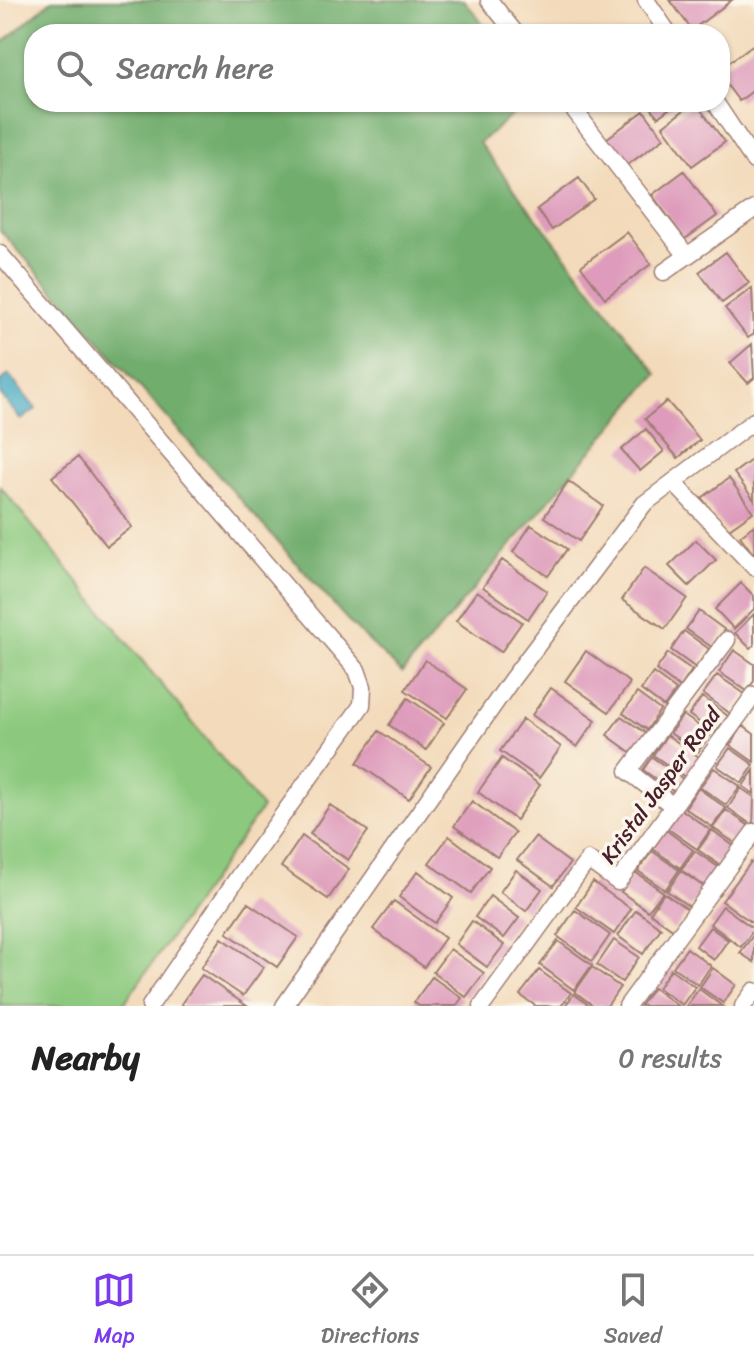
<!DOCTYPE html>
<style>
body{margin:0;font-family:Sriracha,sans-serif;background:#f6f6f6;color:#222}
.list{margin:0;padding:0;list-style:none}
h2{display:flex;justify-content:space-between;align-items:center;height:104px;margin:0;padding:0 32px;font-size:34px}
h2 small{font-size:26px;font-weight:400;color:#767676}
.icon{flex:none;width:44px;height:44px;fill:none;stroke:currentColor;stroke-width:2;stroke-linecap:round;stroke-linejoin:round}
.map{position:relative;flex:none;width:754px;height:1006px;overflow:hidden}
.search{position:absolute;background:#fff;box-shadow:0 2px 6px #0004;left:24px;right:24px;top:24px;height:88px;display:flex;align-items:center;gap:20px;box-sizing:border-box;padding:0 28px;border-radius:32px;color:#767676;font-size:30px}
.sheet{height:248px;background:#fff}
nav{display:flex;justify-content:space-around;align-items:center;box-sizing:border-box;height:112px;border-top:2px solid #e0e0e0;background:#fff;font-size:22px;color:#767676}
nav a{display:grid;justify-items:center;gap:4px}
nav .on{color:#7c3aed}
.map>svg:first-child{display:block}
.green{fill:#8cc97e;stroke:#6b7454;stroke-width:2}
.forest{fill:#71ad6d;stroke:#5e664c;stroke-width:2}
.water{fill:#42a9c2;stroke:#466476;stroke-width:2}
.building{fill:#de9bbb}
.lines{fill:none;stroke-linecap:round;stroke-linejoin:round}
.minor-casing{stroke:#9e7c72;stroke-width:19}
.minor{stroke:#fff;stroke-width:16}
.labels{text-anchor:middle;stroke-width:7;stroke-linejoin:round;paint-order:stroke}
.street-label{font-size:22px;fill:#4a1f2b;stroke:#fbf7ec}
</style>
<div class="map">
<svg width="754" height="1006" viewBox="0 0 754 1006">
<rect width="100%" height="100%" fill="#fbf7ec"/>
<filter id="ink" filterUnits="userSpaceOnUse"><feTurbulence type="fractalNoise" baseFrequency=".0125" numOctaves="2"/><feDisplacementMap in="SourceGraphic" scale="16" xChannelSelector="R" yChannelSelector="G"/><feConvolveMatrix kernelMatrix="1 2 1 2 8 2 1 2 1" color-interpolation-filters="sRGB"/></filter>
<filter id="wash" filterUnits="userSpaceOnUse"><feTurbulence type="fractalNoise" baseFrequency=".006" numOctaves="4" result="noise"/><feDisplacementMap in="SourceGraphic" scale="32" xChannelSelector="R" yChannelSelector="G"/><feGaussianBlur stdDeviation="1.8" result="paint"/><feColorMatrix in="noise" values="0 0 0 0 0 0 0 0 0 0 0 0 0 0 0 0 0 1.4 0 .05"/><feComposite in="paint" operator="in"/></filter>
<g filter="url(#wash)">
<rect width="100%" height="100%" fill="#f3daba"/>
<path class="green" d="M 0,486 L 262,808 L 122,1006 L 0,1006 Z"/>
<path class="forest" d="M 52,0 L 464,0 L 491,34 L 34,34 L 34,102 L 528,102 L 479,143 L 657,374 L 402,673 L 351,624 L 0,230 L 0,45 Z"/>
<path class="water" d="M 9,375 L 36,409 L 21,420 L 0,394 L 0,382 Z"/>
<g id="blocks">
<path class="building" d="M 670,0 L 732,0 L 692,30 Z
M 754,44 L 754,90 L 739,101 L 720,76 L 720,69 Z
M 647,102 L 678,102 L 658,117 Z
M 695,102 L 725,142 L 692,166 L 663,126 Z
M 644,111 L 664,138 L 626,166 L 606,139 Z
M 684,171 L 717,216 L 685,239 L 652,195 Z
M 579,178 L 594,199 L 552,230 L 537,209 Z
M 627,232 L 651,264 L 605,298 L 581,266 Z
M 726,252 L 749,283 L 722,303 L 699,272 Z
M 752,288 L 754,334 L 748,338 L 725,308 Z
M 752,344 L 754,378 L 748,383 L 730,363 Z
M 667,401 L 700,440 L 678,458 L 645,419 Z
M 646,429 L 664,451 L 640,471 L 621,450 Z
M 78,457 L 132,527 L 107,546 L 52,477 Z
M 754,458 L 754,500 L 734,473 Z
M 729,478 L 753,512 L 726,531 L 702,498 Z
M 568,481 L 603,506 L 579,541 L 544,517 Z
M 531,525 L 567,549 L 548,576 L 513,552 Z
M 754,525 L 754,555 L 740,536 Z
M 696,540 L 716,560 L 689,586 L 669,566 Z
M 502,560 L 547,591 L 528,619 L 483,587 Z
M 644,568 L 687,598 L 665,629 L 622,600 Z
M 741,583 L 754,596 L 754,609 L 734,629 L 715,609 Z
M 477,591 L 522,622 L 501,652 L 456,621 Z
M 699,611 L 725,630 L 713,648 L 686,629 Z
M 754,614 L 754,645 L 750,648 L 735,633 Z
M 684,631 L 709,649 L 696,668 L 671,650 Z
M 734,650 L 754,664 L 754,681 L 747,691 L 719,672 Z
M 586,651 L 630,683 L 609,712 L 565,681 Z
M 668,653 L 692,670 L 680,688 L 656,670 Z
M 425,660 L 467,689 L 447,718 L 405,690 Z
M 653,673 L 676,690 L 664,707 L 641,690 Z
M 717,675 L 745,694 L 731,714 L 703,694 Z
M 551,688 L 596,720 L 577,747 L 532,715 Z
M 637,693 L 660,710 L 647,730 L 623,713 Z
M 702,697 L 728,716 L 715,733 L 689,715 Z
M 408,698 L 444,723 L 426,750 L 389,725 Z
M 683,715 L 711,734 L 698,752 L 670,733 Z
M 621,716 L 647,734 L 633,754 L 607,735 Z
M 523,719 L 561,747 L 539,778 L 500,751 Z
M 743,726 L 754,734 L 754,762 L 730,745 Z
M 379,731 L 431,767 L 409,799 L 357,763 Z
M 667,735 L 699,757 L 685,777 L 653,755 Z
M 730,748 L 754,765 L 742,783 L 717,766 Z
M 652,757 L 683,779 L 674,792 L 643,770 Z
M 502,758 L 540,785 L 516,820 L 478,792 Z
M 714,768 L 740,786 L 726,805 L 700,787 Z
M 754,770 L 754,794 L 743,786 Z
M 698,788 L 726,808 L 712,827 L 685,808 Z
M 741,788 L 754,797 L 753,826 L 728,808 Z
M 472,801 L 515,833 L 497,857 L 454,826 Z
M 330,805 L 368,831 L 348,860 L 310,834 Z
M 681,809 L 710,830 L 697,849 L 667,828 Z
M 726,810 L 752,828 L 739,846 L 713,828 Z
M 666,830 L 693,850 L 680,868 L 653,849 Z
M 712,830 L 735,847 L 721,866 L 698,850 Z
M 302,836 L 349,869 L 328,899 L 281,867 Z
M 449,836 L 490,867 L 471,893 L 429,863 Z
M 535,837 L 570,863 L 553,886 L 517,860 Z
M 652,851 L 679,870 L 665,890 L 638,871 Z
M 695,851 L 721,869 L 707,888 L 681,870 Z
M 751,862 L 754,864 L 754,924 L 722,901 Z
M 516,870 L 542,889 L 526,911 L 500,892 Z
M 418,871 L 453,898 L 435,923 L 399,897 Z
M 681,871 L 704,887 L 690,907 L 667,891 Z
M 635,872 L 663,892 L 648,911 L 621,892 Z
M 593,882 L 631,909 L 614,934 L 576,907 Z
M 664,893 L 689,910 L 674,930 L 650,913 Z
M 490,896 L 519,918 L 504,938 L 475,917 Z
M 394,901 L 445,938 L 424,967 L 373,929 Z
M 248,903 L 298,937 L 277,967 L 227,933 Z
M 723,906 L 754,929 L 741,947 L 710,924 Z
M 575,910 L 610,935 L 592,961 L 557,936 Z
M 636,910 L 661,928 L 643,954 L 618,936 Z
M 472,921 L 504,945 L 487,967 L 456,944 Z
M 710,927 L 728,940 L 714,960 L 696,946 Z
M 754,934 L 754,962 L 740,953 Z
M 222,938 L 264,967 L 243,996 L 201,968 Z
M 614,940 L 639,957 L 622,982 L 597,965 Z
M 558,941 L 592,965 L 574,990 L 540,965 Z
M 687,948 L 711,966 L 698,985 L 673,967 Z
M 450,949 L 484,973 L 466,997 L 433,972 Z
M 592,967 L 620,987 L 607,1006 L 594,1006 L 575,992 Z
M 713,968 L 736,985 L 723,1003 L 700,987 Z
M 671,969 L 695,987 L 682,1005 L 658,988 Z
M 539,970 L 571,993 L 561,1006 L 536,1006 L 520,995 Z
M 202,975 L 247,1006 L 184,1006 L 181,1004 Z
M 432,977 L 462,998 L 456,1006 L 419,1006 L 414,1002 Z
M 653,988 L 678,1006 L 640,1006 Z
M 699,989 L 722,1006 L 686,1006 Z
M 574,994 L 590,1006 L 565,1006 Z"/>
</g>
</g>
<g filter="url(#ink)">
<use href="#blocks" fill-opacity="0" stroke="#9e7c72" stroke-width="2"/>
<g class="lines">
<g class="minor-casing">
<path id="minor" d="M 489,0 L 516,34
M 646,0 L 669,34
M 568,102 L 687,256
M 715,102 L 754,161
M 0,254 L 357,670 L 363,687 L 362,705 L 238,877 L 150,1006
M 664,272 L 754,209
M 673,482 L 754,567
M 673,806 L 628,771 L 727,640
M 284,1006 L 512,679 L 644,504 L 754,421
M 482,1006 L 588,860 L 618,882 L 754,695
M 627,1006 L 754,832
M 743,1006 L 754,991"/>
</g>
<use href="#minor" class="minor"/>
</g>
</g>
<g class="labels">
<g class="street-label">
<text transform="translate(660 785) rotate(-54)" y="8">Kristal Jasper Road</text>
</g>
</g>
</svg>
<div class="search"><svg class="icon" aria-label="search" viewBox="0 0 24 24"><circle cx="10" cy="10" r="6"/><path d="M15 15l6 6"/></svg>Search here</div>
</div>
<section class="sheet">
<h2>Nearby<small>0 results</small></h2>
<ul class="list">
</ul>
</section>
<nav>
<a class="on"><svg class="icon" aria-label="map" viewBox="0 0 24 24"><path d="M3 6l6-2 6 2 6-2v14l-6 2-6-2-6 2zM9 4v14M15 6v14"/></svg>Map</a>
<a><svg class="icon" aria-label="directions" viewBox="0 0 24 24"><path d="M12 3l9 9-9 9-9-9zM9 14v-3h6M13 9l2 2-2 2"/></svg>Directions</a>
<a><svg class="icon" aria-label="saved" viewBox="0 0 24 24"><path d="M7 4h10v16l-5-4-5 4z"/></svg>Saved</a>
</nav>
